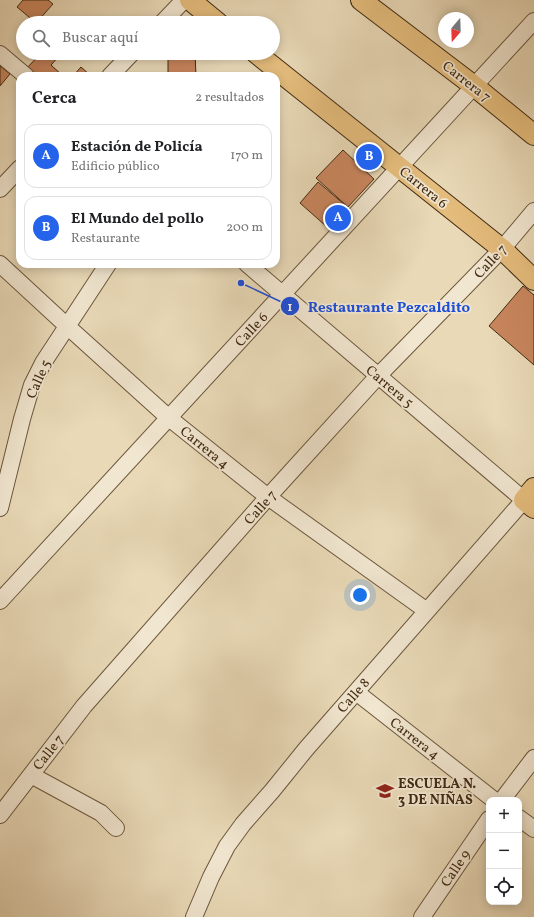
<!DOCTYPE html>
<html lang="es">
<meta charset="utf-8">
<style>
body{margin:0;font-family:Vollkorn,serif;background:#f6f6f6;color:#202124}
.controls{position:absolute;right:12px;bottom:12px;display:grid;overflow:hidden;border-radius:8px;box-shadow:0 2px 10px #0003}
.controls button{width:36px;height:36px;display:grid;place-items:center;padding:0;border:0;border-bottom:1px solid #e0e0e0;background:#fff;color:#202124;font:20px sans-serif}
.compass{position:absolute;left:438px;top:12px;width:36px;height:36px;border-radius:50%;background:#fff;box-shadow:0 2px 10px #0003;rotate:199deg}
.you{position:absolute;left:360px;top:595px;width:14px;height:14px;margin:-10px;border:3px solid #fff;border-radius:50%;background:#1a73e8;box-shadow:0 0 0 6px #1a73e833}
.badge{display:grid;place-items:center;width:26px;height:26px;border-radius:50%;background:#2563eb;color:#fff;font-size:13px;font-weight:700}
.pin{position:absolute;translate:-50% -50%;border:2px solid #fff;box-shadow:0 1px 4px #0006}
.list{margin:0;padding:0;list-style:none}
h2{display:flex;justify-content:space-between;align-items:center;height:52px;margin:0;padding:0 16px;font-size:17px}
h2 small{font-size:13px;font-weight:400;color:#757577}
.list li{display:grid;grid-template-columns:26px 1fr auto;gap:12px;align-items:center;box-sizing:border-box;height:64px;margin:0 8px 8px;padding:0 8px;border:1px solid #e0e0e0;border-radius:12px}
.list b{display:block;font-size:15px;white-space:nowrap}
.list p{margin:0;font-size:13px;white-space:nowrap;color:#757577}
.list em{font-size:13px;font-style:normal;color:#757577}
.icon{flex:none;width:22px;height:22px;fill:none;stroke:currentColor;stroke-width:2;stroke-linecap:round;stroke-linejoin:round}
.map{position:relative;flex:none;width:534px;height:917px;overflow:hidden}
.search{position:absolute;background:#fff;box-shadow:0 2px 10px #0003;left:16px;top:16px;width:264px;height:44px;display:flex;align-items:center;gap:10px;box-sizing:border-box;padding:0 14px;border-radius:22px;color:#757577;font-size:15px}
.panel{position:absolute;background:#fff;box-shadow:0 2px 10px #0003;left:16px;top:72px;width:264px;height:196px;border-radius:12px}
.map>svg:first-child{display:block}
.building{fill:#c9865e;stroke:#412a13}
.lines{fill:none;stroke-linecap:round;stroke-linejoin:round}
.minor-casing{stroke:#6b563c;stroke-width:18}
.major-casing{stroke:#412a13;stroke-width:22}
.minor{stroke:#f1e6d0;stroke-width:16}
.major{stroke:#e4bc7c;stroke-width:20}
.labels{text-anchor:middle;stroke-width:3.5;stroke-linejoin:round;paint-order:stroke}
.street-label{font-size:14px;fill:#412a13;stroke:#f1e6d0}
.poi-label{font-size:14px;font-weight:bold;fill:#412a13;stroke:#f1e6d0;text-anchor:start}
.leader{fill:none;stroke:#1d4ed8;stroke-width:1.5}
.callout-dot{fill:#1d4ed8;stroke:#f1e6d0;stroke-width:1.5}
.mark-label{font-size:12px;text-anchor:middle;font-weight:bold;fill:#fff}
.callout-label{font-size:15px;text-anchor:middle;font-weight:bold;fill:#1d4ed8;stroke:#f1e6d0;stroke-width:3.5;stroke-linejoin:round;paint-order:stroke}
</style>
<div class="map">
<svg width="534" height="917" viewBox="0 0 534 917">
<rect width="100%" height="100%" fill="#e9d9b7"/>
<filter id="stains"><feTurbulence type="fractalNoise" baseFrequency=".005" numOctaves="4"/><feColorMatrix values="0 0 0 0 .2 0 0 0 0 .09 0 0 0 0 .02 0 0 0 .5 -.17"/></filter>
<radialGradient id="worn" r=".72"><stop offset=".6" stop-color="#630" stop-opacity="0"/><stop offset="1" stop-color="#630" stop-opacity=".3"/></radialGradient>
<path class="building" d="M 23,0 L 48,0 L 53,4 L 36,23 L 17,7 Z
M 41,53 L 62,53 L 51,65 L 63,76 L 34,76 L 26,69 Z
M 168,53 L 195,53 L 196,76 L 168,76 Z
M 0,66 L 10,74 L 0,86 Z
M 81,67 L 91,76 L 73,76 Z
M 343,150 L 374,179 L 348,207 L 316,178 Z
M 318,182 L 345,205 L 327,227 L 300,203 Z
M 523,286 L 534,295 L 534,365 L 489,326 Z"/>
<g class="lines">
<g class="minor-casing">
<path id="minor" d="M 162,23 L 184,0
M 0,54 L 26,76
M 110,76 L 132,53
M 0,189 L 20,168
M 0,264 L 67,326 L 169,418 L 268,497 L 427,611
M 0,508 L 22,419 L 32,385 L 43,363 L 108,264
M 0,601 L 534,21
M 356,692 L 494,800
M 31,775 L 101,813 L 116,828
M 502,800 L 534,758
M 0,815 L 84,706 L 268,497 L 378,376 L 502,249 L 534,211
M 519,818 L 534,829
M 194,917 L 211,877 L 227,846 L 243,824 L 272,791 L 306,749 L 524,500 L 247,264
M 422,917 L 489,819"/>
</g>
<g class="major-casing">
<path id="major" d="M 190,0 L 218,23
M 361,0 L 474,86 L 534,135
M 256,53 L 502,249 L 534,280
M 534,488 L 524,500 L 534,508"/>
</g>
<use href="#minor" class="minor"/>
<use href="#major" class="major"/>
</g>
<defs>
<g id="school-bare" transform="scale(1.38)"><path d="M0-5L7-2L0 1L-7-2ZM-4 1L0 2.5L4 1V4Q0 6-4 4Z" fill="#8f2418" stroke="#f1e6d0" stroke-width="2.5" paint-order="stroke"/></g>
</defs>
<g fill-rule="evenodd">
<use href="#school-bare" x="385" y="791"/>
</g>
<g class="labels">
<g class="street-label">
<text transform="translate(467 81) rotate(38)" y="5">Carrera 7</text>
<text transform="translate(424 187) rotate(39)" y="5">Carrera 6</text>
<text transform="translate(490 261) rotate(-47)" y="5">Calle 7</text>
<text transform="translate(251 329) rotate(-47)" y="5">Calle 6</text>
<text transform="translate(38 379) rotate(-66)" y="5">Calle 5</text>
<text transform="translate(390 386) rotate(40)" y="5">Carrera 5</text>
<text transform="translate(205 447) rotate(39)" y="5">Carrera 4</text>
<text transform="translate(260 507) rotate(-48)" y="5">Calle 7</text>
<text transform="translate(353 695) rotate(-49)" y="5">Calle 8</text>
<text transform="translate(415 738) rotate(38)" y="5">Carrera 4</text>
<text transform="translate(48 752) rotate(-52)" y="5">Calle 7</text>
<text transform="translate(455 868) rotate(-56)" y="5">Calle 9</text>
</g>
<g class="poi-label">
<text x="398" y="788">ESCUELA N.<tspan x="398" dy="16">3 DE NIÑAS</tspan></text>
</g>
</g>
<path class="leader" d="M241 283L290 306"/>
<g class="callout-dot">
<circle cx="241" cy="283" r="4"/>
<circle cx="290" cy="306" r="10"/>
</g>
<g class="mark-label">
<text x="290" y="311">1</text>
</g>
<g class="callout-label">
<text x="389" y="312">Restaurante Pezcaldito</text>
</g>
<rect width="100%" height="100%" filter="url(#stains)"/>
<rect width="100%" height="100%" fill="url(#worn)"/>
</svg>
<div class="controls">
<button>+</button>
<button>−</button>
<button><svg class="icon" aria-label="locate" viewBox="0 0 24 24"><circle cx="12" cy="12" r="6"/><path d="M12 2v4M12 18v4M2 12h4M18 12h4"/></svg></button>
</div>
<svg class="compass" viewBox="-18 -18 36 36"><path d="M0-13l5 13h-10z" fill="#e53935"/><path d="M0 13l5-13h-10z" fill="#757577"/></svg>
<div class="you"></div>
<div class="pin badge" style="left:338px;top:218px">A</div>
<div class="pin badge" style="left:369px;top:157px">B</div>
<div class="search"><svg class="icon" aria-label="search" viewBox="0 0 24 24"><circle cx="10" cy="10" r="6"/><path d="M15 15l6 6"/></svg>Buscar aquí</div>
<section class="panel">
<h2>Cerca<small>2 resultados</small></h2>
<ul class="list">
<li><span class="badge">A</span><div><b>Estación de Policía</b><p>Edificio público</p></div><em>170 m</em></li>
<li><span class="badge">B</span><div><b>El Mundo del pollo</b><p>Restaurante</p></div><em>200 m</em></li>
</ul>
</section>
</div>
